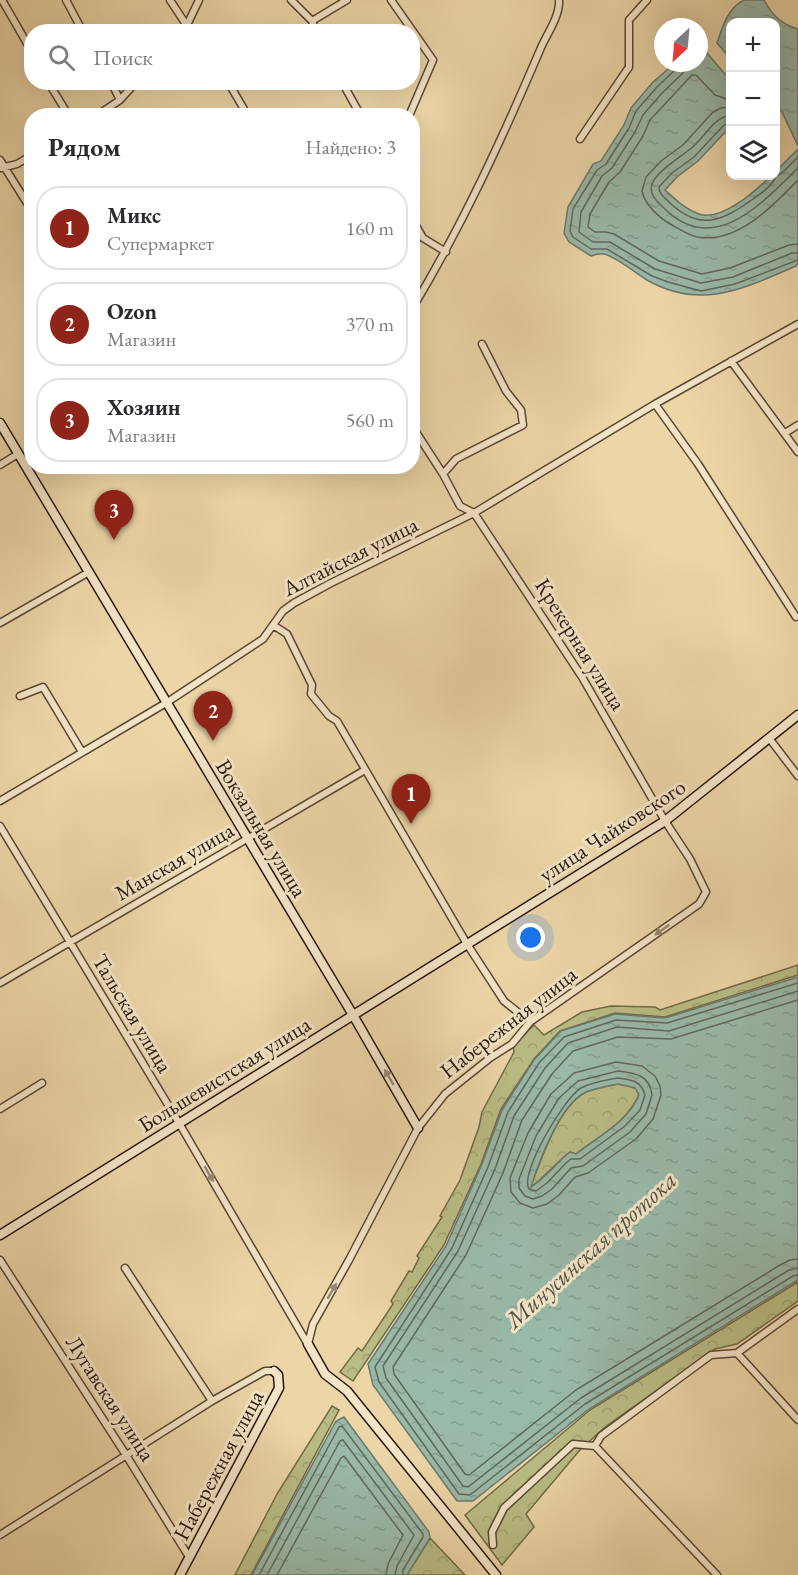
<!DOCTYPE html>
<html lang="ru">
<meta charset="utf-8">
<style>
body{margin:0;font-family:"EB Garamond",serif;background:#f7f7f7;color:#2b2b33}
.controls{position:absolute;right:18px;top:18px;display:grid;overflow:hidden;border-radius:12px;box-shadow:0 6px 24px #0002}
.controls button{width:54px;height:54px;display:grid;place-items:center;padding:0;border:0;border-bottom:2px solid #e1e1e2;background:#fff;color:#2b2b33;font:30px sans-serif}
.compass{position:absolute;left:654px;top:18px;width:54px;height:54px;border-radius:50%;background:#fff;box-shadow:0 6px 24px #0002;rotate:206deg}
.you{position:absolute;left:531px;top:938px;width:21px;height:21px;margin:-15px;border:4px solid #fff;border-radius:50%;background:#1a73e8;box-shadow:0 0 0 9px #1a73e833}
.badge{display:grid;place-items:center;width:39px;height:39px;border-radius:50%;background:#8f2418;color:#fff;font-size:20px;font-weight:700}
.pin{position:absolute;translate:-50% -50px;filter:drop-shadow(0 2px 3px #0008)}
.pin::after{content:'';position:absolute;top:32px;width:21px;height:18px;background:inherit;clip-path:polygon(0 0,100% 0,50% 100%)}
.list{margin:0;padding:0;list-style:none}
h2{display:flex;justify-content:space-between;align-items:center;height:78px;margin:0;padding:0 24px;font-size:26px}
h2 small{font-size:20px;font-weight:400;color:#7c7c81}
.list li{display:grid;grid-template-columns:39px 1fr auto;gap:18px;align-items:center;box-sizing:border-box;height:84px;margin:0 12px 12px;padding:0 12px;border:2px solid #e1e1e2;border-radius:24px}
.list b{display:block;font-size:22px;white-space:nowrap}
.list p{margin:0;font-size:20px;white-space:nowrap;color:#7c7c81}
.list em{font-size:20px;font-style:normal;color:#7c7c81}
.icon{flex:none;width:33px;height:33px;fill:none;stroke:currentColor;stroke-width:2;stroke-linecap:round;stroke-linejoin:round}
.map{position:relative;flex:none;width:798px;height:1575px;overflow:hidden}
.search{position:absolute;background:#fff;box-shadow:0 6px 24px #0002;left:24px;top:24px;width:396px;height:66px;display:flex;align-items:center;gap:15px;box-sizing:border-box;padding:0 21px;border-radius:24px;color:#7c7c81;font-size:22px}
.panel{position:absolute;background:#fff;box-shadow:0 6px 24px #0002;left:24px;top:108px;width:396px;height:366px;border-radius:24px}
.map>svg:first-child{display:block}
.forest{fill:url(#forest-crowns);stroke:#706a4a;stroke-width:1.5}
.water{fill:url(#water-ripples);stroke:#6b796c;stroke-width:1.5;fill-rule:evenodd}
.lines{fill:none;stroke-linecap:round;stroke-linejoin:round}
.shore{stroke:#60685c;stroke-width:1.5}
.street-casing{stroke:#584736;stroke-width:9}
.secondary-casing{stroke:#261810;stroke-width:11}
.street{stroke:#f3e4c6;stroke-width:6}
.secondary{stroke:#f3e4c6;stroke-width:8}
.oneway{fill:#978874}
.labels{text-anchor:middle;stroke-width:6;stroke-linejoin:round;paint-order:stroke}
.street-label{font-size:22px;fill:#261810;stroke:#f3e4c6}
.water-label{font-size:24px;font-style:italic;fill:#4e5046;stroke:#f3e4c6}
</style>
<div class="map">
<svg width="798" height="1575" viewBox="0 0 798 1575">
<defs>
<pattern id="forest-crowns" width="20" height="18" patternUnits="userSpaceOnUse" patternTransform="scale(1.5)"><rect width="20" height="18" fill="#babc85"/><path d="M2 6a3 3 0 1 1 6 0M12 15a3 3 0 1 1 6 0" fill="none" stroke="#a0a172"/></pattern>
<pattern id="water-ripples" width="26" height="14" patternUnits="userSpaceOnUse" patternTransform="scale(1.5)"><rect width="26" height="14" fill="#99b9a9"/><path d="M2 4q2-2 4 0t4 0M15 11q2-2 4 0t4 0" fill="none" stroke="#849e90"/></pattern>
</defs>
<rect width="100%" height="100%" fill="#ecd5a7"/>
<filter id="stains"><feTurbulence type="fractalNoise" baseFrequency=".00333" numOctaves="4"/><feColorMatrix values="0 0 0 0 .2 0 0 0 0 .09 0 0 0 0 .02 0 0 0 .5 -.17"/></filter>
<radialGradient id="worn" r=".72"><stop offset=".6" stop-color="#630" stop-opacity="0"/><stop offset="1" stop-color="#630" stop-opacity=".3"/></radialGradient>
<path class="forest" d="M 798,965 L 798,975 L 665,1017 L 615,1013 L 560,1031 L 534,1059 L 501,1109 L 481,1164 L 444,1245 L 353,1381 L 340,1372 L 358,1348 L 362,1351 L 393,1304 L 391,1301 L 409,1271 L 412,1272 L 419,1258 L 417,1256 L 442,1217 L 440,1216 L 460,1180 L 479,1127 L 482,1112 L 514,1052 L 513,1046 L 534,1025 L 544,1035 L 582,1012 L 611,1006 L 655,1007 L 660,1010 Z
M 618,1084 L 635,1087 L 639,1094 C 628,1122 599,1136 576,1154 L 570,1152 C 555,1163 545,1177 530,1188 C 541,1161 558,1106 586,1092 C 596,1088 607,1086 618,1084 Z
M 798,1282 L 798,1301 L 737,1344 L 715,1349 L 605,1427 L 579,1451 L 526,1514 L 534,1527 L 502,1565 L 465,1515 L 590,1410 Z
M 332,1406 L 339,1410 L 251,1575 L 235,1575 L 277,1494 Z
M 430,1538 L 465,1575 L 407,1575 Z"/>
<path class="water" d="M 744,0 L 764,0 C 772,15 781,24 798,29 L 798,146 L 782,112 L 776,106 L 776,22 L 730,22 L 730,58 L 717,43 C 723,26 727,9 744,0 Z
M 699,52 L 707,53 L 730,80 L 730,127 L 698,161 L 677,177 L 665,190 C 675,199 685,209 699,214 C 722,222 756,190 771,176 L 776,176 L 776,171 L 798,149 L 798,263 L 796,266 C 745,288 701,311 647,280 C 637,274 615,256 604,254 C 601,253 594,255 591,256 L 569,242 L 564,233 L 568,207 L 593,164 L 601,161 L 624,125 L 631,108 L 653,82 L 675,63 L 699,63 Z
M 798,977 L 798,1280 L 589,1409 L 473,1501 L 457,1501 L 373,1385 L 368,1364 L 446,1246 L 482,1164 L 502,1110 L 534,1060 L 561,1031 L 615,1014 L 665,1018 ZM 618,1084 L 635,1088 L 639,1095 C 628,1122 599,1136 576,1154 L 570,1152 C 556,1163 546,1178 531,1187 C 539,1161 560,1104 586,1092 C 596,1088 607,1086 618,1084 Z
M 344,1417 L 429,1532 L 430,1538 L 407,1575 L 252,1575 L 336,1421 Z"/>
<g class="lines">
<path class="shore" d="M 678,63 L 676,69 L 657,87 L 636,111 L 629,128 L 606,164 L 597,170 L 573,209 L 570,231 L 573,237 L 591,249 L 607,249 L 652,276 L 668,282 L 701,291 L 735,284 L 798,260
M 686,63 L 683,73 L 663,92 L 643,115 L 635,132 L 612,168 L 602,176 L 581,212 L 579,232 L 593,242 L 610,242 L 655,269 L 701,283 L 733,277 L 792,253 L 798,253
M 730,100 L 715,95 L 696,75 L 692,75 L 650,120 L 643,136 L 620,172 L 609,182 L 590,214 L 588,227 L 595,232 L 606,232 L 614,234 L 659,261 L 702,274 L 730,268 L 789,245 L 798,244
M 730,107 L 721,108 L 713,112 L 683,145 L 661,161 L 646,177 L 642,191 C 645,205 659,218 672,225 C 679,229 688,235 697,237 C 737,244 773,206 798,180
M 730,116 C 716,116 706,134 696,144 C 685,155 657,170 652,184 C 648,196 660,204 667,211 C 716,256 764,201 798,168
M 730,123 L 724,125 L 694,157 L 672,173 L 659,187 C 659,194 664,197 669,202 C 700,232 722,221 753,199 C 762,193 772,186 776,176 L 782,173 L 798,157
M 798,983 L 667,1023 L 616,1020 L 564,1037 L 539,1063 L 508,1112 L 488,1167 L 452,1248 L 375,1367 L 379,1382 L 459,1494 L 470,1495 L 585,1404 L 793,1276 L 798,1275
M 798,991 L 669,1031 L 617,1027 L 568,1043 L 545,1068 L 514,1116 L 495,1169 L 458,1251 L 383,1366 L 386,1378 L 463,1486 L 468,1487 L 581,1398 L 789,1270 L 798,1268
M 798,1000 L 671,1039 L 618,1037 L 573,1051 L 552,1074 L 522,1120 L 503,1173 L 466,1255 L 393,1367 L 394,1374 L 465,1474 L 469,1475 L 576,1390 L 780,1265 L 790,1260 L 798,1259
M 616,1062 L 642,1066 L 655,1076 L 660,1086 L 661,1095 L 653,1119 L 636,1139 L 588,1173 L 575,1177 L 559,1195 L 547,1204 L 533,1208 L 520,1203 L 511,1192 L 510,1178 L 528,1133 L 551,1094 L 574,1073 Z
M 618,1071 C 635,1073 650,1075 652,1095 L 646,1114 L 630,1132 L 583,1166 L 571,1168 L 552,1189 L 542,1196 L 533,1199 L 525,1196 L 519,1188 L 519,1179 L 536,1136 L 559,1098 L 578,1081 Z
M 618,1078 C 631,1080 641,1080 645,1095 L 640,1110 L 625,1126 L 580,1159 L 571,1159 L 566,1163 L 547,1183 L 536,1191 L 529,1189 C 519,1174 564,1098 581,1088 C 592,1082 607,1080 618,1078 Z
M 259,1575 L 339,1427 L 342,1426 L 423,1534 L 423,1537 L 403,1570 L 403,1575
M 267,1575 L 340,1441 L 343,1440 L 414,1535 L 397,1566 L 395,1575
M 277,1575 L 341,1458 L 344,1456 L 403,1535 L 388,1564 L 386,1575"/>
<g class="street-casing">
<path id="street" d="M 2,0 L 32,52
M 66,0 L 83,32
M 170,0 L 191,32
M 291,0 L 312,21 L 316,32
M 391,0 L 433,60 L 409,116
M 312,21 L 347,0
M 182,32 L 187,25 L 199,0
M 48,82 L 69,116
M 111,82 L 120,100
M 228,82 L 248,116
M 342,82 L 361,116
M 96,116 L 120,100 L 136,82
M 580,139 L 629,67 L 629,20 L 647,0
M 0,160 L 32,211
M 1,168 L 17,164 L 32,155
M 412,219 L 423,238 L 446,252
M 412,309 C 462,226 502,139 540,50 C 546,35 560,17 559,0
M 731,361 L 798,452
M 655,404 L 698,464 L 796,617
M 785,433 L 798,425
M 0,465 L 18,454
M 443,474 L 456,459 L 523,425 L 521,410 L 506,391 L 482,344
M 0,623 L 89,572
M 273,625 L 287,634 L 312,685 L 311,694 L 329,716 L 337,721 L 467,944 L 504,1001 L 530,1022
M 20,696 L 43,687 L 82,752
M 769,738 L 798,776
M 0,801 L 166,703 L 263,639 L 283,611 L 294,603 L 331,583 L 474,513 L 655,404 L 798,324
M 0,826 L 179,1123 L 307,1343
M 0,983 L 365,770
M 0,1109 L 42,1083
M 0,1260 L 126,1455 L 189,1557
M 125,1268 L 212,1401
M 308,1344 L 313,1324 L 349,1260 L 418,1128 L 445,1094 L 490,1058 L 512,1044 L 530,1022 L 699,904 L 706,892 L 690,859 L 665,821 L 582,677 L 474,513 L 460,506 L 443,474 L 412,426
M 737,1353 L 798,1420
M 595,1446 L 717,1575
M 0,1535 L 212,1401 L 265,1371 L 274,1371
M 493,1545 L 492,1532 L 504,1508 L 573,1444 L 595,1446 L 601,1436 L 711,1355 L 737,1353 L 798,1309"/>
</g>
<g class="secondary-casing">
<path id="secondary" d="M 0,423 L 353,1015 L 418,1128
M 0,1235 L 665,821 L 798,715
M 308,1344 L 325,1374 L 347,1391 L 496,1575
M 180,1575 L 279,1388 L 278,1375 L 274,1371"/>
</g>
<use href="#street" class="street"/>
<use href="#secondary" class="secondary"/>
</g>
<defs><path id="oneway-solid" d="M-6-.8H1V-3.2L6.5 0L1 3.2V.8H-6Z" transform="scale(1.5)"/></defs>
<g class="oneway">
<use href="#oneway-solid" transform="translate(662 930) rotate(145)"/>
<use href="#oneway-solid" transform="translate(389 1077) rotate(-120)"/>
<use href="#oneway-solid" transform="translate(209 1174) rotate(60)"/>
<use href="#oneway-solid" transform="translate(332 1291) rotate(-60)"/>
</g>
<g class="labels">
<g class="street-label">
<text transform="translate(350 556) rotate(-27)" y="8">Алтайская улица</text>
<text transform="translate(581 644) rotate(58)" y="8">Крекерная улица</text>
<text transform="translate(262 828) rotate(59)" y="8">Вокзальная улица</text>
<text transform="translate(612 830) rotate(-33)" y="8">улица Чайковского</text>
<text transform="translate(174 861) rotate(-30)" y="8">Манская улица</text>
<text transform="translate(133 1013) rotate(59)" y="8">Тальская улица</text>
<text transform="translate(508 1022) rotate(-38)" y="8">Набережная улица</text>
<text transform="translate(224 1074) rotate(-32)" y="8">Большевистская улица</text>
<text transform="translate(111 1398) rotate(57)" y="8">Лугавская улица</text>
<text transform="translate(218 1465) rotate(-62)" y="8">Набережная улица</text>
</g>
<g class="water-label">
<text transform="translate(591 1250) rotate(-42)" y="8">Минусинская протока</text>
</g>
</g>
<rect width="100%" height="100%" filter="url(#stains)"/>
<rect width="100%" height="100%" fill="url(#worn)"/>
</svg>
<div class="controls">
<button>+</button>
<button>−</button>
<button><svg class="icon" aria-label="layers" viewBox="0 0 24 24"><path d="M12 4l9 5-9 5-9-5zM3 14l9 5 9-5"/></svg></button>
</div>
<svg class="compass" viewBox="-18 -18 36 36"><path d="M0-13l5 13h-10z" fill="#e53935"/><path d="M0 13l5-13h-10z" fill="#7c7c81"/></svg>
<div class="you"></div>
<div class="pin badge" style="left:411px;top:824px">1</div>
<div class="pin badge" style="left:213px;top:741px">2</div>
<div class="pin badge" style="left:114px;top:540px">3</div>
<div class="search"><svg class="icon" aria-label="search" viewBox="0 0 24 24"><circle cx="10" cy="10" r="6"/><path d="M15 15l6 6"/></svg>Поиск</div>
<section class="panel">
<h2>Рядом<small>Найдено: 3</small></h2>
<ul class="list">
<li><span class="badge">1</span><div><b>Микс</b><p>Супермаркет</p></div><em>160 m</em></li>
<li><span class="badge">2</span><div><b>Ozon</b><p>Магазин</p></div><em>370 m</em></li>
<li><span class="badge">3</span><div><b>Хозяин</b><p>Магазин</p></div><em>560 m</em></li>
</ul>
</section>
</div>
